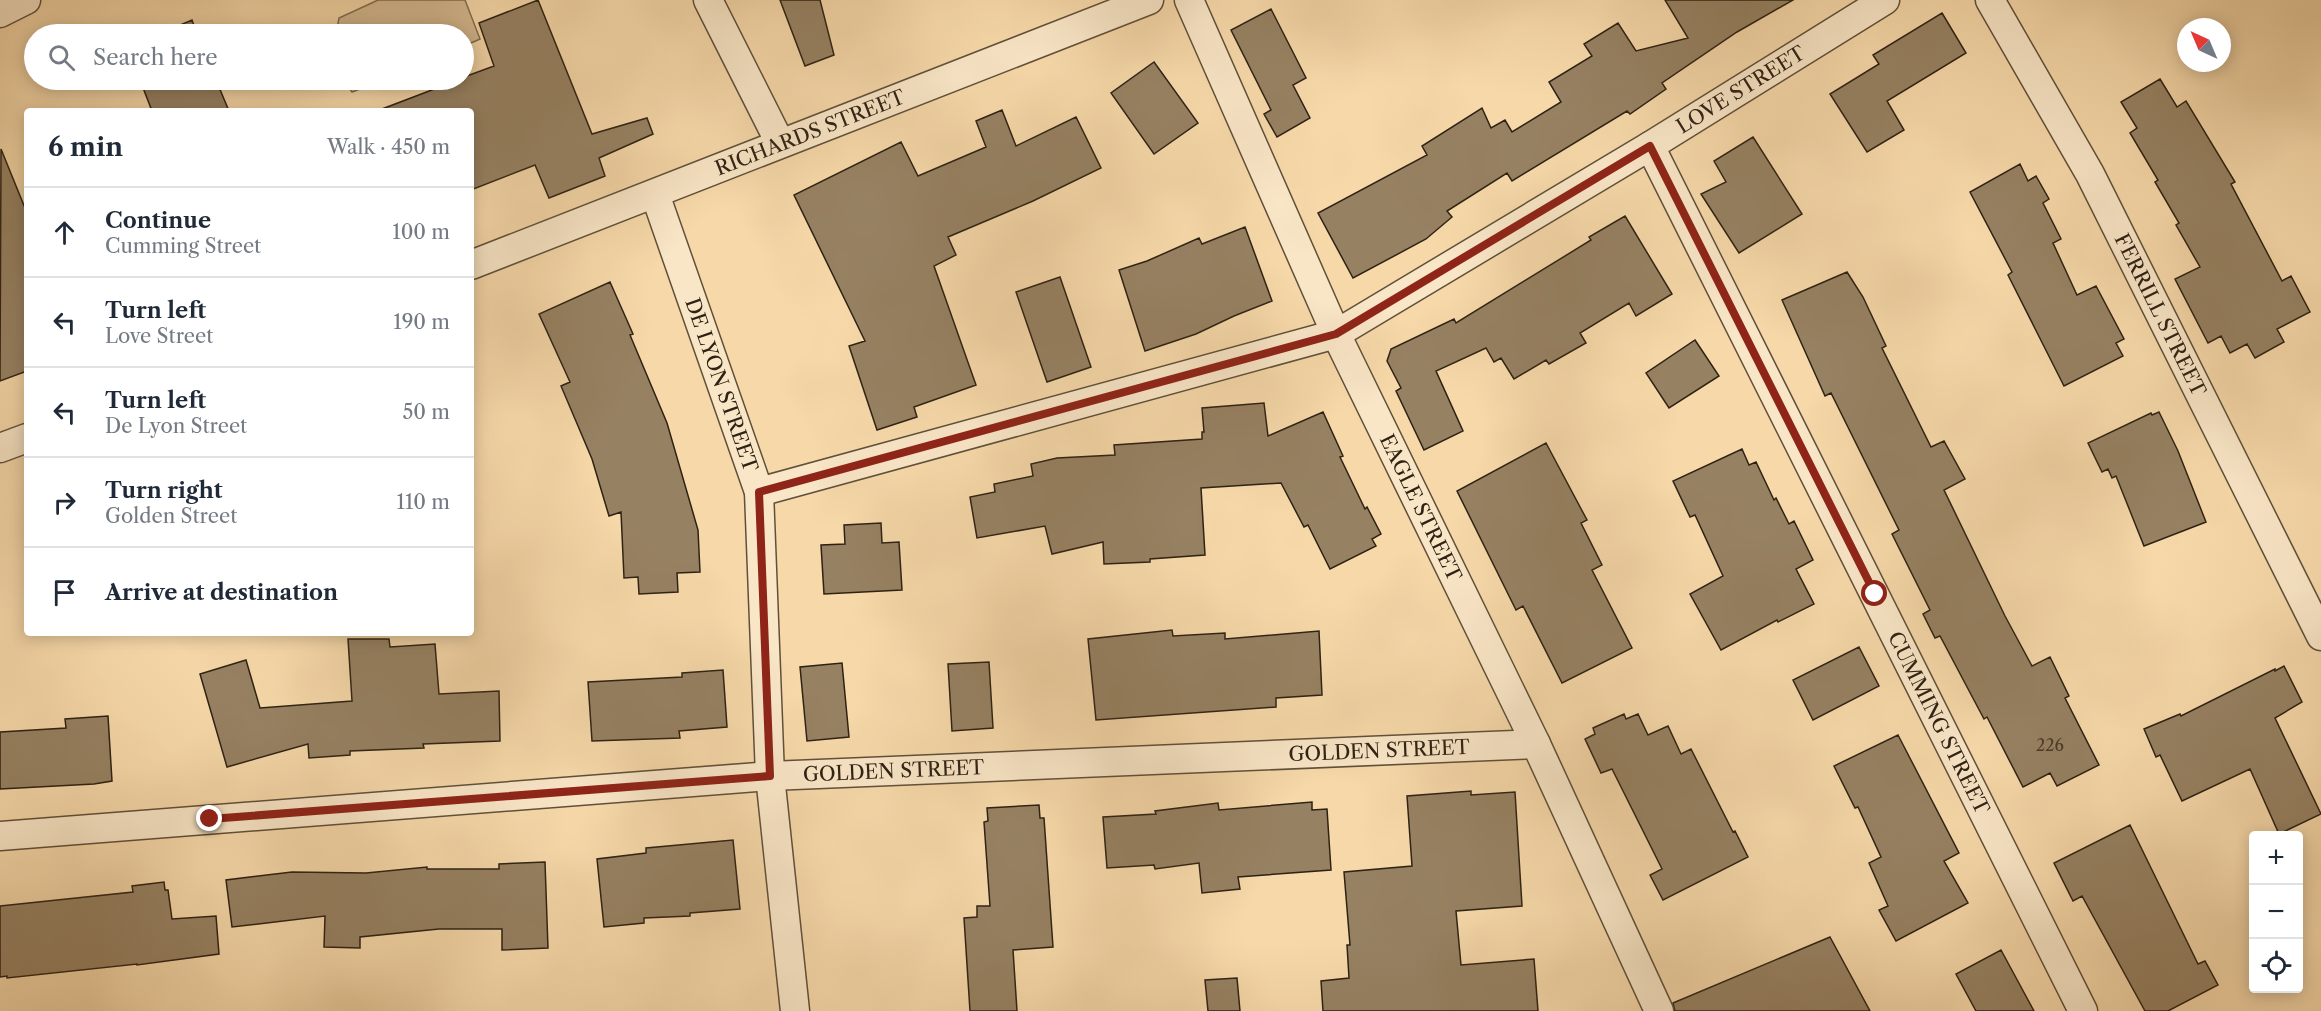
<!DOCTYPE html>
<meta charset="utf-8">
<style>
body{margin:0;font-family:"Libre Caslon Text",serif;background:#f2f2f3;color:#1f2937}
.controls{position:absolute;right:18px;bottom:18px;display:grid;overflow:hidden;border-radius:6px;box-shadow:0 3px 15px #0003}
.controls button{width:54px;height:54px;display:grid;place-items:center;padding:0;border:0;border-bottom:2px solid #e0e1e3;background:#fff;color:#1f2937;font:30px sans-serif}
.compass{position:absolute;left:2177px;top:18px;width:54px;height:54px;border-radius:50%;background:#fff;box-shadow:0 3px 15px #0003;rotate:316deg}
.stop{position:absolute;width:18px;height:18px;margin:-14px;border:4px solid #8f2418;border-radius:50%;background:#fff}
.stop.end{background:#8f2418;border-color:#fff;box-shadow:0 2px 6px #0008}
.list{margin:0;padding:0;list-style:none}
h2{display:flex;justify-content:space-between;align-items:center;height:78px;margin:0;padding:0 24px;font-size:26px}
h2 small{font-size:20px;font-weight:400;color:#747a83}
.list li{display:grid;grid-template-columns:39px 1fr auto;gap:18px;align-items:center;box-sizing:border-box;height:90px;padding:0 24px;border-top:2px solid #e0e1e3}
.list b{display:block;font-size:22px;white-space:nowrap}
.list p{margin:0;font-size:20px;white-space:nowrap;color:#747a83}
.list em{font-size:20px;font-style:normal;color:#747a83}
.icon{flex:none;width:33px;height:33px;fill:none;stroke:currentColor;stroke-width:2;stroke-linecap:round;stroke-linejoin:round}
.map{position:relative;flex:none;width:2321px;height:1011px;overflow:hidden}
.search{position:absolute;background:#fff;box-shadow:0 3px 15px #0003;left:24px;top:24px;width:450px;height:66px;display:flex;align-items:center;gap:15px;box-sizing:border-box;padding:0 21px;border-radius:33px;color:#747a83;font-size:22px}
.panel{position:absolute;background:#fff;box-shadow:0 3px 15px #0003;left:24px;top:108px;width:450px;height:528px;border-radius:6px}
.map>svg:first-child{display:block}
.green{fill:#d4b990;stroke:#816e52;stroke-width:1.5}
.building{fill:#968162;stroke:#2e2215;stroke-width:1.5}
.lines{fill:none;stroke-linecap:round;stroke-linejoin:round}
.street-casing{stroke:#60503a;stroke-width:31}
.street{stroke:#f9e6c7;stroke-width:28}
.route{stroke:#8f2418;stroke-width:8}
.labels{text-anchor:middle;stroke-width:4.5;stroke-linejoin:round;paint-order:stroke}
.number-label{font-size:16px;fill:#483a28}
.street-label{font-size:20px;fill:#2e2215;stroke:#f9e6c7}
</style>
<div class="map">
<svg width="2321" height="1011" viewBox="0 0 2321 1011">
<rect width="100%" height="100%" fill="#f6d8a9"/>
<filter id="stains"><feTurbulence type="fractalNoise" baseFrequency=".00333" numOctaves="4"/><feColorMatrix values="0 0 0 0 .2 0 0 0 0 .09 0 0 0 0 .02 0 0 0 .5 -.17"/></filter>
<radialGradient id="worn" r=".72"><stop offset=".6" stop-color="#630" stop-opacity="0"/><stop offset="1" stop-color="#630" stop-opacity=".3"/></radialGradient>
<path class="green" d="M 378,0 L 465,0 L 480,39 L 464,46 L 464,34 L 336,34 L 339,18 Z
M 344,80 L 383,80 L 352,92 Z"/>
<path class="building" d="M 538,0 L 592,134 L 647,118 L 653,134 L 599,158 L 605,176 L 549,198 L 535,165 L 471,190 L 471,111 L 383,111 L 382,109 L 458,80 L 464,80 L 464,77 L 494,66 L 479,23 Z
M 780,0 L 820,0 L 834,55 L 805,66 Z
M 1665,0 L 1793,0 L 1737,32 L 1662,83 L 1666,89 L 1630,114 L 1627,111 L 1512,181 L 1507,173 L 1447,211 L 1452,217 L 1426,239 L 1353,278 L 1318,213 L 1427,155 L 1422,146 L 1482,108 L 1491,128 L 1505,120 L 1512,132 L 1561,102 L 1549,82 L 1592,56 L 1584,44 L 1618,23 L 1636,51 L 1688,38 Z
M 1271,9 L 1306,78 L 1293,85 L 1310,118 L 1277,137 L 1264,114 L 1271,110 L 1231,30 Z
M 1942,13 L 1966,53 L 1887,101 L 1904,130 L 1867,152 L 1830,94 L 1879,64 L 1873,55 Z
M 192,20 L 197,34 L 159,34 Z
M 1154,62 L 1198,123 L 1154,154 L 1111,93 Z
M 2160,79 L 2177,107 L 2186,101 L 2235,182 L 2231,184 L 2282,281 L 2291,276 L 2310,312 L 2277,329 L 2284,342 L 2255,358 L 2247,344 L 2230,353 L 2221,336 L 2208,343 L 2175,279 L 2200,267 L 2176,225 L 2179,223 L 2155,182 L 2158,180 L 2130,133 L 2137,128 L 2121,102 Z
M 140,80 L 216,80 L 229,111 L 152,111 Z
M 1002,110 L 1016,146 L 1076,117 L 1101,168 L 1033,201 L 948,237 L 956,255 L 934,266 L 976,385 L 914,407 L 917,417 L 877,430 L 849,346 L 865,341 L 794,195 L 901,142 L 918,176 L 986,147 L 976,121 Z
M 1753,137 L 1802,214 L 1739,253 L 1701,194 L 1726,182 L 1714,161 Z
M 1,149 L 27,213 L 27,371 L 0,381 Z
M 2020,164 L 2028,181 L 2036,176 L 2049,199 L 2043,203 L 2061,239 L 2053,243 L 2077,295 L 2096,286 L 2124,339 L 2116,343 L 2123,356 L 2064,386 L 2008,275 L 2012,272 L 1970,192 Z
M 1625,216 L 1672,294 L 1636,316 L 1629,303 L 1580,333 L 1586,343 L 1549,364 L 1546,360 L 1514,379 L 1501,358 L 1494,362 L 1486,348 L 1436,371 L 1463,431 L 1424,450 L 1396,391 L 1401,388 L 1387,361 L 1391,349 L 1454,319 L 1456,323 L 1591,240 L 1589,237 Z
M 1245,227 L 1272,301 L 1234,316 L 1196,334 L 1145,351 L 1119,270 L 1147,261 L 1199,238 L 1202,244 Z
M 1847,272 L 1863,297 L 1886,346 L 1882,348 L 1931,447 L 1944,441 L 1965,479 L 1944,490 L 2005,616 L 2032,666 L 2050,657 L 2069,696 L 2065,698 L 2099,765 L 2057,786 L 2050,773 L 2023,787 L 1987,717 L 1984,719 L 1940,636 L 1935,638 L 1923,614 L 1930,610 L 1892,534 L 1899,530 L 1831,393 L 1825,396 L 1782,300 Z
M 1060,277 L 1091,367 L 1047,382 L 1016,292 Z
M 610,282 L 633,334 L 630,335 L 667,423 L 698,530 L 700,572 L 677,573 L 678,592 L 639,594 L 638,577 L 624,578 L 621,512 L 609,516 L 592,459 L 561,386 L 570,382 L 539,314 Z
M 1695,340 L 1719,376 L 1669,408 L 1646,373 Z
M 1264,403 L 1268,436 L 1323,412 L 1343,456 L 1340,457 L 1365,509 L 1367,507 L 1381,534 L 1372,539 L 1376,546 L 1330,569 L 1308,525 L 1304,527 L 1281,483 L 1201,488 L 1205,555 L 1150,559 L 1150,562 L 1104,564 L 1103,542 L 1052,554 L 1045,526 L 977,538 L 970,497 L 995,492 L 994,484 L 1033,476 L 1031,464 L 1057,458 L 1115,455 L 1114,445 L 1202,439 L 1202,432 L 1204,432 L 1202,408 Z
M 2159,412 L 2178,451 L 2206,522 L 2144,546 L 2116,476 L 2112,478 L 2108,469 L 2102,472 L 2088,443 L 2151,413 L 2152,415 Z
M 1546,443 L 1587,520 L 1581,523 L 1602,565 L 1592,570 L 1632,648 L 1562,683 L 1523,606 L 1516,610 L 1457,491 Z
M 1742,449 L 1749,465 L 1756,462 L 1774,500 L 1776,498 L 1789,524 L 1794,521 L 1813,560 L 1796,569 L 1814,604 L 1778,622 L 1777,620 L 1721,650 L 1690,594 L 1723,576 L 1695,515 L 1690,517 L 1673,481 Z
M 881,523 L 882,543 L 899,542 L 902,590 L 824,594 L 821,545 L 845,544 L 844,525 Z
M 1172,630 L 1173,636 L 1225,633 L 1225,639 L 1319,631 L 1322,695 L 1276,698 L 1276,707 L 1096,720 L 1088,639 Z
M 348,639 L 389,639 L 390,647 L 435,644 L 439,694 L 499,691 L 500,741 L 423,744 L 424,748 L 350,751 L 350,755 L 309,758 L 308,744 L 227,767 L 200,674 L 246,660 L 260,708 L 352,701 Z
M 1859,647 L 1879,686 L 1813,720 L 1793,680 Z
M 989,662 L 993,728 L 952,731 L 948,664 Z
M 842,663 L 849,737 L 807,741 L 800,667 Z
M 2284,666 L 2302,702 L 2275,718 L 2321,814 L 2279,834 L 2250,769 L 2182,801 L 2160,755 L 2156,757 L 2144,729 L 2180,714 L 2181,716 L 2275,669 L 2275,671 Z
M 723,670 L 727,727 L 679,731 L 680,738 L 592,741 L 588,682 L 682,677 L 682,673 Z
M 1624,714 L 1626,719 L 1638,714 L 1648,735 L 1668,726 L 1681,754 L 1691,749 L 1733,832 L 1735,831 L 1748,857 L 1663,900 L 1650,875 L 1662,869 L 1612,769 L 1601,773 L 1585,739 L 1595,734 L 1593,728 Z
M 108,716 L 112,781 L 94,784 L 0,789 L 0,732 L 66,728 L 65,719 Z
M 1898,735 L 1959,853 L 1944,861 L 1968,903 L 1896,941 L 1879,910 L 1888,906 L 1869,863 L 1881,857 L 1858,807 L 1855,808 L 1834,766 Z
M 1471,791 L 1471,795 L 1515,792 L 1522,906 L 1456,911 L 1461,965 L 1534,959 L 1538,1011 L 1323,1011 L 1321,981 L 1349,978 L 1347,945 L 1350,945 L 1344,872 L 1412,866 L 1407,796 Z
M 1312,802 L 1312,810 L 1327,809 L 1331,870 L 1238,877 L 1240,889 L 1202,893 L 1199,863 L 1155,869 L 1154,865 L 1107,868 L 1103,817 L 1156,814 L 1155,811 L 1218,803 L 1219,810 Z
M 1039,805 L 1040,818 L 1044,818 L 1053,947 L 1013,950 L 1017,1011 L 970,1011 L 964,918 L 977,917 L 977,906 L 990,906 L 984,822 L 988,821 L 987,808 Z
M 2130,825 L 2198,964 L 2205,961 L 2218,985 L 2168,1011 L 2145,1011 L 2082,896 L 2073,901 L 2054,863 Z
M 733,840 L 740,909 L 690,913 L 690,916 L 644,918 L 644,923 L 604,927 L 597,859 L 646,853 L 646,848 Z
M 545,862 L 548,948 L 502,950 L 502,929 L 439,929 L 360,937 L 360,948 L 324,947 L 325,916 L 232,927 L 226,880 L 292,872 L 366,873 L 427,867 L 427,869 L 499,869 L 499,864 Z
M 164,882 L 165,890 L 168,890 L 172,919 L 216,916 L 219,954 L 137,965 L 137,964 L 7,978 L 7,976 L 0,977 L 0,906 L 133,892 L 132,886 Z
M 1830,937 L 1870,1011 L 1675,1011 L 1673,1003 Z
M 2001,950 L 2034,1011 L 1976,1011 L 1956,974 Z
M 1237,978 L 1240,1011 L 1208,1011 L 1205,980 Z"/>
<g class="lines">
<g class="street-casing">
<g id="street">
<path d="M 708,0 L 780,143"/>
<path id="s1" d="M 1189,0 L 1336,334 L 1536,744 L 1659,1011"/>
<path id="s2" d="M 1990,0 L 2090,174 L 2321,636"/>
<path d="M 0,13 L 26,0"/>
<path id="s3" d="M 1650,146 L 2083,1011"/>
<path id="s4" d="M 655,194 L 759,492 L 770,776 L 795,1011"/>
<path id="s5" d="M 471,265 L 1149,0"/>
<path d="M 0,448 L 27,438"/>
<path id="s6" d="M 759,492 L 1336,334 L 1650,146 L 1885,0"/>
<path id="s7" d="M 0,836 L 770,776 L 1536,744"/>
</g>
</g>
<use href="#street" class="street"/>
</g>
<g class="lines">
<path class="route" d="M 210,819 L 770,776 L 759,492 L 1336,334 L 1650,146 L 1875,594"/>
</g>
<g class="labels">
<g class="number-label">
<text x="2050" y="751">226</text>
</g>
<g class="street-label">
<text dy="7" stroke="none"><textPath href="#s6" startOffset="1071">LOVE STREET</textPath></text>
<text dy="7" stroke="none"><textPath href="#s5" startOffset="364">RICHARDS STREET</textPath></text>
<text dy="7" stroke="none"><textPath href="#s2" startOffset="358">FERRILL STREET</textPath></text>
<text dy="7" stroke="none"><textPath href="#s4" startOffset="202">DE LYON STREET</textPath></text>
<text dy="7" stroke="none"><textPath href="#s1" startOffset="558">EAGLE STREET</textPath></text>
<text dy="7" stroke="none"><textPath href="#s3" startOffset="645">CUMMING STREET</textPath></text>
<text dy="7" stroke="none"><textPath href="#s7" startOffset="1382">GOLDEN STREET</textPath></text>
<text dy="7" stroke="none"><textPath href="#s7" startOffset="896">GOLDEN STREET</textPath></text>
</g>
</g>
<rect width="100%" height="100%" filter="url(#stains)"/>
<rect width="100%" height="100%" fill="url(#worn)"/>
</svg>
<div class="controls">
<button>+</button>
<button>−</button>
<button><svg class="icon" aria-label="locate" viewBox="0 0 24 24"><circle cx="12" cy="12" r="6"/><path d="M12 2v4M12 18v4M2 12h4M18 12h4"/></svg></button>
</div>
<svg class="compass" viewBox="-18 -18 36 36"><path d="M0-13l5 13h-10z" fill="#e53935"/><path d="M0 13l5-13h-10z" fill="#747a83"/></svg>
<div class="stop" style="left:1875px;top:594px"></div>
<div class="stop end" style="left:210px;top:819px"></div>
<div class="search"><svg class="icon" aria-label="search" viewBox="0 0 24 24"><circle cx="10" cy="10" r="6"/><path d="M15 15l6 6"/></svg>Search here</div>
<section class="panel">
<h2>6 min<small>Walk · 450 m</small></h2>
<ul class="list">
<li><svg class="icon" aria-label="ahead" viewBox="0 0 24 24"><path d="M12 20V5M6 11l6-6 6 6"/></svg><div><b>Continue</b><p>Cumming Street</p></div><em>100 m</em></li>
<li><svg class="icon" aria-label="left" viewBox="0 0 24 24"><path d="M17 20v-9H6M10 6l-5 5 5 5"/></svg><div><b>Turn left</b><p>Love Street</p></div><em>190 m</em></li>
<li><svg class="icon" aria-label="left" viewBox="0 0 24 24"><path d="M17 20v-9H6M10 6l-5 5 5 5"/></svg><div><b>Turn left</b><p>De Lyon Street</p></div><em>50 m</em></li>
<li><svg class="icon" aria-label="right" viewBox="0 0 24 24"><path d="M7 20v-9h11M14 6l5 5-5 5"/></svg><div><b>Turn right</b><p>Golden Street</p></div><em>110 m</em></li>
<li><svg class="icon" aria-label="arrive" viewBox="0 0 24 24"><path d="M6 21V4h12l-3 4 3 4H6"/></svg><div><b>Arrive at destination</b></div></li>
</ul>
</section>
</div>
